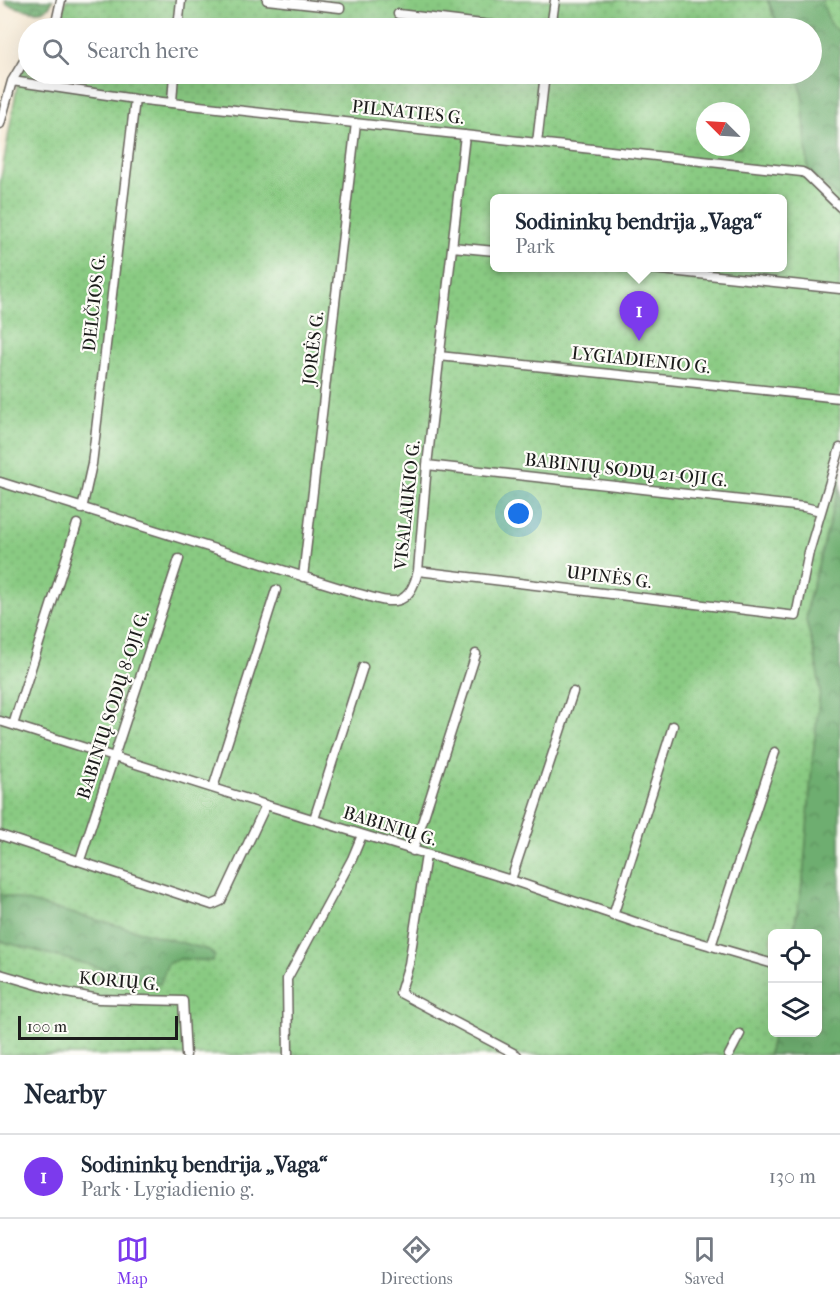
<!DOCTYPE html>
<meta charset="utf-8">
<style>
body{margin:0;font-family:"IM FELL French Canon",serif;background:#f6f6f7;color:#1f2937}
.controls{position:absolute;right:18px;bottom:18px;display:grid;overflow:hidden;border-radius:9px;box-shadow:0 6px 24px #0002}
.controls button{width:54px;height:54px;display:grid;place-items:center;padding:0;border:0;border-bottom:2px solid #e0e1e3;background:#fff;color:#1f2937;font:30px sans-serif}
.compass{position:absolute;left:696px;top:102px;width:54px;height:54px;border-radius:50%;background:#fff;box-shadow:0 6px 24px #0002;rotate:294deg}
.scale{position:absolute;left:18px;bottom:15px;width:160px;box-sizing:border-box;padding-left:6px;border:3px solid #1c1c1c;border-top:0;font-size:16px;line-height:21px;white-space:nowrap;color:#1c1c1c;-webkit-text-stroke:4px #fdfcf7;paint-order:stroke}
.you{position:absolute;left:519px;top:514px;width:21px;height:21px;margin:-15px;border:4px solid #fff;border-radius:50%;background:#1a73e8;box-shadow:0 0 0 9px #1a73e833}
.badge{display:grid;place-items:center;width:39px;height:39px;border-radius:50%;background:#7c3aed;color:#fff;font-size:20px;font-weight:700}
.pin{position:absolute;translate:-50% -50px;filter:drop-shadow(0 2px 3px #0008)}
.pin::after{content:'';position:absolute;top:32px;width:21px;height:18px;background:inherit;clip-path:polygon(0 0,100% 0,50% 100%)}
.popup{position:absolute;left:490px;top:194px;width:297px;height:78px;box-sizing:border-box;display:grid;place-content:center;border-radius:9px;background:#fff;filter:drop-shadow(0 2px 4px #0005);font-size:20px;white-space:nowrap;color:#747a83}
.popup b{font-size:22px;color:#1f2937}
.popup::after{content:'';position:absolute;left:50%;top:100%;margin-left:-12px;border:12px solid transparent;border-top-color:#fff}
.list{margin:0;padding:0;list-style:none}
h2{display:flex;justify-content:space-between;align-items:center;height:78px;margin:0;padding:0 24px;font-size:26px}
h2 small{font-size:20px;font-weight:400;color:#747a83}
.list li{display:grid;grid-template-columns:39px 1fr auto;gap:18px;align-items:center;box-sizing:border-box;height:84px;padding:0 24px;border-top:2px solid #e0e1e3}
.list b{display:block;font-size:22px;white-space:nowrap}
.list p{margin:0;font-size:20px;white-space:nowrap;color:#747a83}
.list em{font-size:20px;font-style:normal;color:#747a83}
.icon{flex:none;width:33px;height:33px;fill:none;stroke:currentColor;stroke-width:2;stroke-linecap:round;stroke-linejoin:round}
.map{position:relative;flex:none;width:840px;height:1055px;overflow:hidden}
.search{position:absolute;background:#fff;box-shadow:0 6px 24px #0002;left:18px;right:18px;top:18px;height:66px;display:flex;align-items:center;gap:15px;box-sizing:border-box;padding:0 21px;border-radius:33px;color:#747a83;font-size:22px}
.sheet{height:162px;background:#fff}
nav{display:flex;justify-content:space-around;align-items:center;box-sizing:border-box;height:84px;border-top:2px solid #e0e1e3;background:#fff;font-size:16px;color:#747a83}
nav a{display:grid;justify-items:center;gap:3px}
nav .on{color:#7c3aed}
.map>svg:first-child{display:block}
.forest{fill:url(#forest-crowns);stroke:#456546;stroke-width:1.5}
.garden{fill:url(#garden-dots);stroke:#52734f;stroke-width:1.5;fill-rule:evenodd}
.lines{fill:none;stroke-linecap:round;stroke-linejoin:round}
.street-casing{stroke:#68645c;stroke-width:11}
.street{stroke:#fff;stroke-width:8}
.labels{text-anchor:middle;stroke-width:4.5;stroke-linejoin:round;paint-order:stroke}
.street-label{font-size:18px;fill:#1c1c1c;stroke:#fdfcf7}
</style>
<div class="map">
<svg width="840" height="1055" viewBox="0 0 840 1055">
<defs>
<pattern id="forest-crowns" width="20" height="18" patternUnits="userSpaceOnUse" patternTransform="scale(1.5)"><rect width="20" height="18" fill="#6eae70"/><path d="M2 6a3 3 0 1 1 6 0M12 15a3 3 0 1 1 6 0" fill="none" stroke="#5a8d5b"/></pattern>
<pattern id="garden-dots" width="8" height="8" patternUnits="userSpaceOnUse" patternTransform="scale(1.5)"><rect width="8" height="8" fill="#89ca82"/><path d="M2 2h.1M6 6h.1" fill="none" stroke="#76ad70" stroke-width="1.8" stroke-linecap="round"/></pattern>
</defs>
<rect width="100%" height="100%" fill="#fdfcf7"/>
<filter id="ink" filterUnits="userSpaceOnUse"><feTurbulence type="fractalNoise" baseFrequency=".0167" numOctaves="2"/><feDisplacementMap in="SourceGraphic" scale="12" xChannelSelector="R" yChannelSelector="G"/><feConvolveMatrix kernelMatrix="1 2 1 2 8 2 1 2 1" color-interpolation-filters="sRGB"/></filter>
<filter id="wash" filterUnits="userSpaceOnUse"><feTurbulence type="fractalNoise" baseFrequency=".008" numOctaves="4" result="noise"/><feDisplacementMap in="SourceGraphic" scale="24" xChannelSelector="R" yChannelSelector="G"/><feGaussianBlur stdDeviation="1.35" result="paint"/><feColorMatrix in="noise" values="0 0 0 0 0 0 0 0 0 0 0 0 0 0 0 0 0 1.4 0 .05"/><feComposite in="paint" operator="in"/></filter>
<g filter="url(#wash)">
<rect width="100%" height="100%" fill="#f6e9d4"/>
<path class="forest" d="M 5,0 L 53,0 C 46,20 21,8 6,4 Z
M 768,0 L 822,0 L 830,24 L 840,32 L 840,199 L 808,170 L 802,94 L 797,74 L 812,74 L 812,28 L 779,28 Z
M 840,483 L 840,1055 L 768,1055 L 773,1033 L 818,1032 L 818,934 L 793,933 L 803,879 L 812,764 L 820,690 L 815,655 L 806,621 L 808,602 Z
M 0,894 L 210,950 L 215,956 L 213,961 L 181,959 L 160,985 L 0,941 Z"/>
<path class="garden" d="M 66,0 L 767,0 L 779,28 L 53,28 L 62,17 Z
M 822,0 L 840,0 L 840,32 L 830,24 Z
M 28,62 L 28,74 L 797,74 L 802,94 L 808,170 L 840,199 L 840,483 L 808,602 L 806,621 L 815,655 L 820,690 L 812,764 L 803,879 L 793,933 L 772,934 L 773,1033 L 768,1055 L 0,1055 L 0,941 L 160,984 L 168,963 L 180,959 L 212,961 L 215,956 L 209,950 L 0,894 L 0,183 L 19,75 ZM 705,111 L 741,111 L 741,147 L 705,147 ZM 495,198 L 783,198 L 783,268 L 495,268 Z"/>
</g>
<g filter="url(#ink)">
<g class="lines">
<g class="street-casing">
<path id="street" d="M 267,0 L 340,8
M 398,14 L 516,28
M 50,28 L 57,18 L 61,0
M 178,28 L 181,0
M 551,28 L 555,0
M 12,81 L 135,99 L 802,172 L 806,174 L 840,207
M 172,102 L 174,74
M 0,124 L 12,81 L 28,54
M 537,143 L 545,74
M 452,247 L 495,251
M 643,268 L 840,289
M 439,356 L 840,398
M 427,465 L 804,507 L 821,511
M 0,482 L 353,592 C 386,601 408,614 418,571 L 427,465 L 465,135
M 82,509 L 92,464 L 135,99
M 418,571 L 796,616 L 809,552 L 840,448
M 303,577 L 356,123
M 0,721 L 266,805 L 511,880 L 667,933 L 770,963
M 13,725 L 77,524
M 213,788 L 276,590
M 314,819 L 363,667
M 0,835 L 212,905 L 221,901 L 266,805
M 413,851 L 476,654
M 426,855 L 409,964 L 400,993 L 517,1055
M 80,860 L 179,559
M 511,880 L 573,692
M 613,916 L 673,726
M 711,946 L 775,752
M 0,974 L 62,992 L 99,999 L 183,1001 L 186,1055
M 288,1055 L 287,979 L 352,859 L 362,835
M 729,1055 L 740,1034"/>
</g>
<use href="#street" class="street"/>
</g>
</g>
<g class="labels">
<g class="street-label">
<text transform="translate(408 112) rotate(6)" y="6">PILNATIES G.</text>
<text transform="translate(94 303) rotate(-84)" y="6">DELČIOS G.</text>
<text transform="translate(313 348) rotate(-83)" y="6">JORĖS G.</text>
<text transform="translate(641 360) rotate(6)" y="6">LYGIADIENIO G.</text>
<text transform="translate(626 470) rotate(6)" y="6">BABINIŲ SODŲ 21-OJI G.</text>
<text transform="translate(407 505) rotate(-84)" y="6">VISALAUKIO G.</text>
<text transform="translate(609 577) rotate(7)" y="6">UPINĖS G.</text>
<text transform="translate(113 705) rotate(-72)" y="6">BABINIŲ SODŲ 8-OJI G.</text>
<text transform="translate(390 826) rotate(17)" y="6">BABINIŲ G.</text>
<text transform="translate(119 981) rotate(5)" y="6">KORIŲ G.</text>
</g>
</g>
</svg>
<div class="controls">
<button><svg class="icon" aria-label="locate" viewBox="0 0 24 24"><circle cx="12" cy="12" r="6"/><path d="M12 2v4M12 18v4M2 12h4M18 12h4"/></svg></button>
<button><svg class="icon" aria-label="layers" viewBox="0 0 24 24"><path d="M12 4l9 5-9 5-9-5zM3 14l9 5 9-5"/></svg></button>
</div>
<svg class="compass" viewBox="-18 -18 36 36"><path d="M0-13l5 13h-10z" fill="#e53935"/><path d="M0 13l5-13h-10z" fill="#747a83"/></svg>
<div class="scale">100 m</div>
<div class="you"></div>
<div class="pin badge" style="left:639px;top:341px">1</div>
<div class="popup"><b>Sodininkų bendrija „Vaga“</b>Park</div>
<div class="search"><svg class="icon" aria-label="search" viewBox="0 0 24 24"><circle cx="10" cy="10" r="6"/><path d="M15 15l6 6"/></svg>Search here</div>
</div>
<section class="sheet">
<h2>Nearby<small></small></h2>
<ul class="list">
<li><span class="badge">1</span><div><b>Sodininkų bendrija „Vaga“</b><p>Park · Lygiadienio g.</p></div><em>130 m</em></li>
</ul>
</section>
<nav>
<a class="on"><svg class="icon" aria-label="map" viewBox="0 0 24 24"><path d="M3 6l6-2 6 2 6-2v14l-6 2-6-2-6 2zM9 4v14M15 6v14"/></svg>Map</a>
<a><svg class="icon" aria-label="directions" viewBox="0 0 24 24"><path d="M12 3l9 9-9 9-9-9zM9 14v-3h6M13 9l2 2-2 2"/></svg>Directions</a>
<a><svg class="icon" aria-label="saved" viewBox="0 0 24 24"><path d="M7 4h10v16l-5-4-5 4z"/></svg>Saved</a>
</nav>
